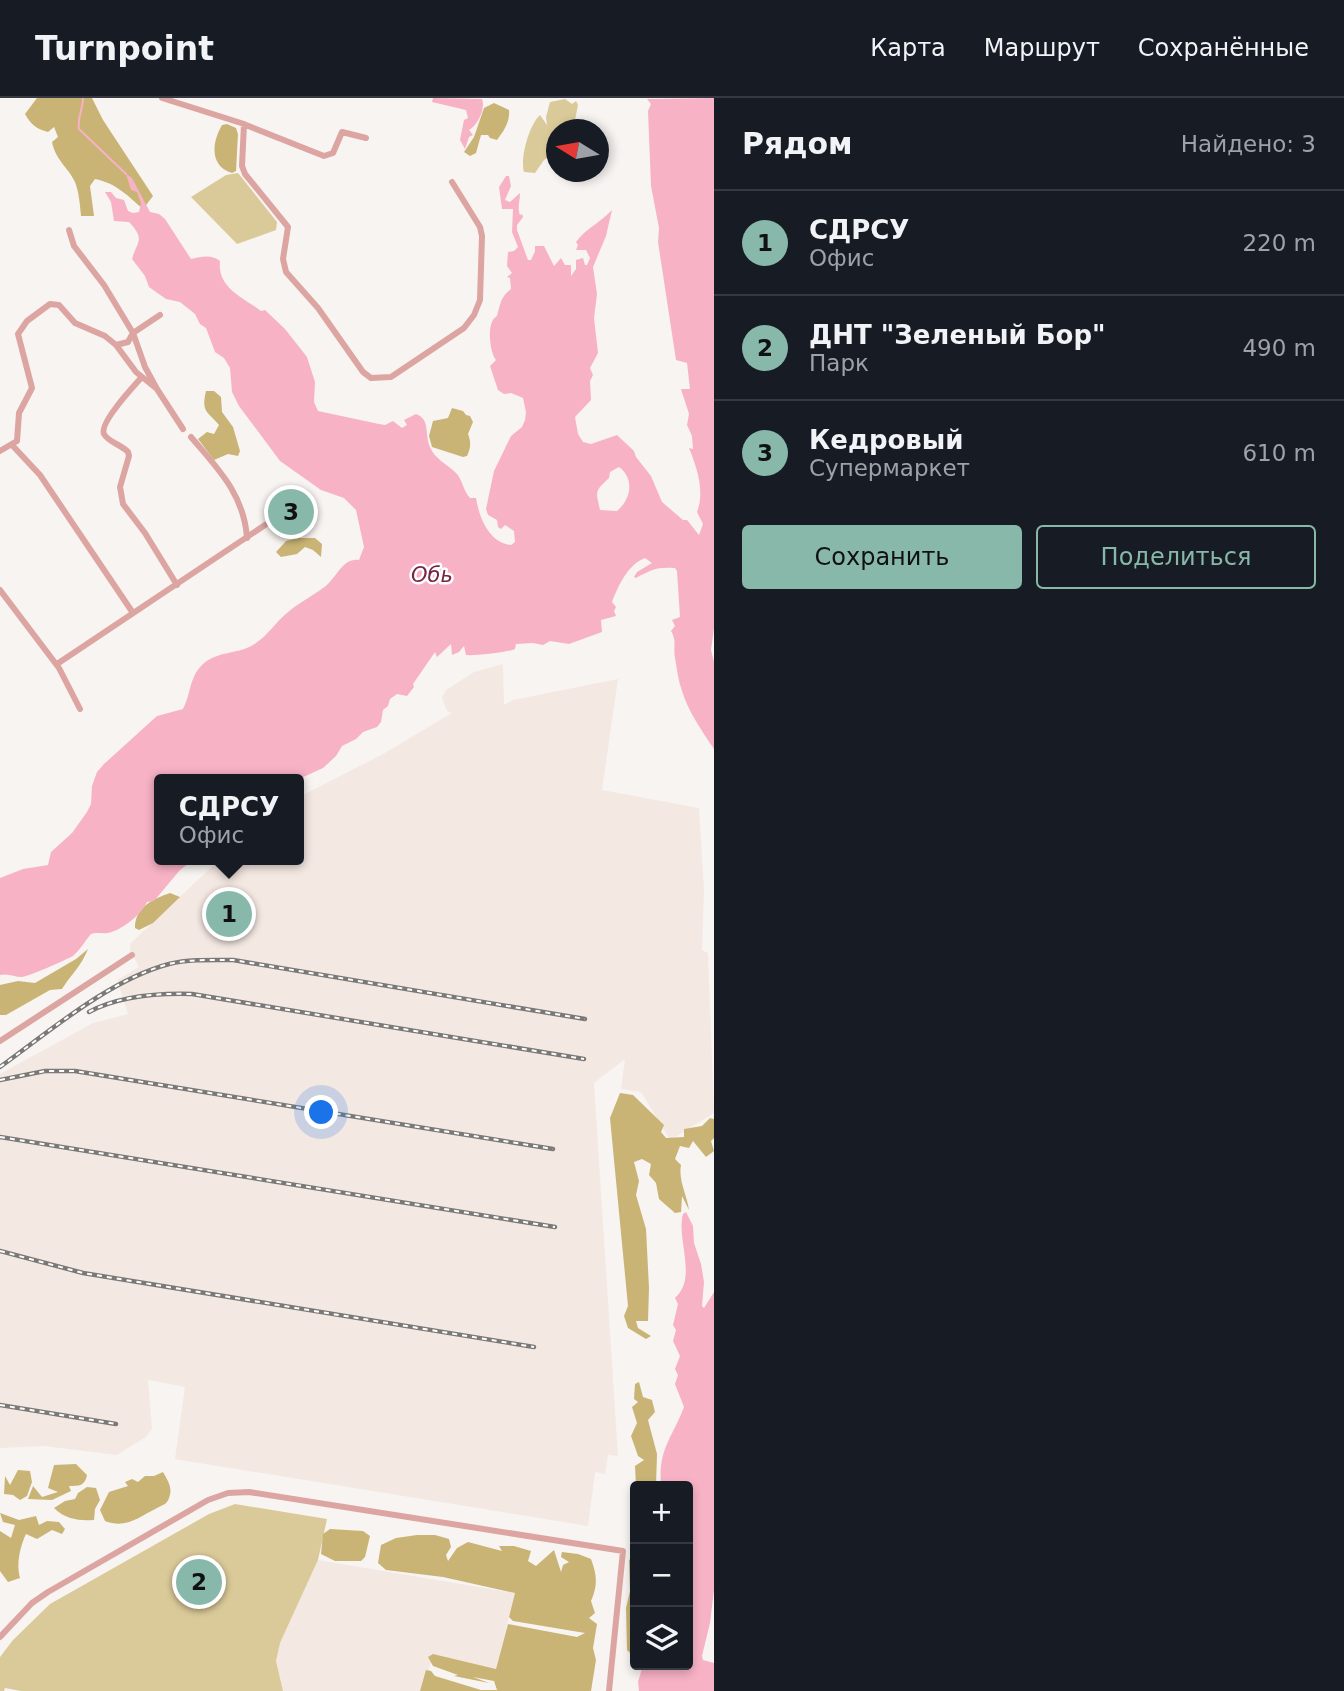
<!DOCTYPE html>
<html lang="ru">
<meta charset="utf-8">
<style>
body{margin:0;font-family:"DejaVu Sans",sans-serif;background:#242831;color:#f1f3f6}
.controls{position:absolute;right:21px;bottom:21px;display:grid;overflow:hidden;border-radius:7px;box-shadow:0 4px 10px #0003}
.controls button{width:63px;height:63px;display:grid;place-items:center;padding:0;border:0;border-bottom:2px solid #363941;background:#171b24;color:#f1f3f6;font:35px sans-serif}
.compass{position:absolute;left:546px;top:21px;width:63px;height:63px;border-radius:50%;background:#171b24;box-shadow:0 4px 10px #0003;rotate:281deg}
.you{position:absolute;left:322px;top:1015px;width:24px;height:24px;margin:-18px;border:5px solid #fff;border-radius:50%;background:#1a73e8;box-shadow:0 0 0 10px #1a73e833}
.badge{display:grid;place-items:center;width:46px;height:46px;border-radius:50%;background:#87b8a9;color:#111;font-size:23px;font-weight:700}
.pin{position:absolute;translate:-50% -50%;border:4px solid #fff;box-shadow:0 2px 7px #0006}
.popup{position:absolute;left:154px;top:676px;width:150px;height:91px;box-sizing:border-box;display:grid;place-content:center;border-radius:7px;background:#171b24;filter:drop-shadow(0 2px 5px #0005);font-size:23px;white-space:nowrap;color:#9ea1a6}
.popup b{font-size:26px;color:#f1f3f6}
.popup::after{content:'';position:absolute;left:50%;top:100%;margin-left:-14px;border:14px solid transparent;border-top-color:#171b24}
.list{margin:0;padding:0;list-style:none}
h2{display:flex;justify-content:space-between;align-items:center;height:91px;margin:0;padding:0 28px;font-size:30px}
h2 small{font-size:23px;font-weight:400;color:#9ea1a6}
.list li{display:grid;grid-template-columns:46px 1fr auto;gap:21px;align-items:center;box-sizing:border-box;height:105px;padding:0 28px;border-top:2px solid #363941}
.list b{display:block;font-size:26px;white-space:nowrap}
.list p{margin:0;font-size:23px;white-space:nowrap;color:#9ea1a6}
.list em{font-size:23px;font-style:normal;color:#9ea1a6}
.actions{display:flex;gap:14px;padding:21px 28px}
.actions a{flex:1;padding:16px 0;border:2px solid #87b8a9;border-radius:7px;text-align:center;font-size:24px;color:#87b8a9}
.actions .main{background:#87b8a9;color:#111}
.icon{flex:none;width:38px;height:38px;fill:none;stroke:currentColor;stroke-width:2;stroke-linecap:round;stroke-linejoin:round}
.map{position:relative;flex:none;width:714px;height:1593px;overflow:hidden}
header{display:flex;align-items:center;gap:42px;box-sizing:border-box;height:98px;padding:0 35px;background:#171b24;border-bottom:2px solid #363941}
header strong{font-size:33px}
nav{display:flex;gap:38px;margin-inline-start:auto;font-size:24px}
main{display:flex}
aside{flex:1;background:#171b24}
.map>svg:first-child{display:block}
.built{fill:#f4e8e2}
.green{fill:#dbca99}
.forest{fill:#c9b475}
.water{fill:#f8b2c6;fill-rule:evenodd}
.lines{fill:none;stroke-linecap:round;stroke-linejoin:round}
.stream{stroke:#f8b2c6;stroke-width:2}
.minor{stroke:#dca5a2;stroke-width:6}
.rail-casing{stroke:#7b7977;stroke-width:4.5}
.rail{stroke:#fff;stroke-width:2;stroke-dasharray:5;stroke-linecap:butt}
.labels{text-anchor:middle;stroke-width:5;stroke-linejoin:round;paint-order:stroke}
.water-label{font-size:21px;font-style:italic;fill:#752544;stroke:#fff}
</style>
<header>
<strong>Turnpoint</strong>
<nav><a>Карта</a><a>Маршрут</a><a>Сохранённые</a></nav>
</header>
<main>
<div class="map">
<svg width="714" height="1593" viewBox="0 0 714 1593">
<rect width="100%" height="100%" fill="#f8f4f2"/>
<path class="built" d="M 503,566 L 504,607 L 513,602 L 618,581 L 602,692 L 699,710 L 704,791 L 702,852 L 708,855 L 714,1015 L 670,1042 L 641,994 L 621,991 L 625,961 L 594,985 L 618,1358 L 608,1357 L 605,1376 L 595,1374 L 588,1428 L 175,1361 L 185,1289 L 148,1282 L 152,1331 L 146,1339 L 117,1357 L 44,1348 L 0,1350 L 0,976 L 93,925 L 128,916 L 117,882 L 139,869 L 130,852 L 130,846 L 219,762 L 299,762 L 299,699 L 383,656 L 452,615 L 447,613 L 442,600 L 446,592 L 474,574 Z
M 318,1462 L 515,1495 L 496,1571 L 433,1556 L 423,1593 L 283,1593 L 276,1563 L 280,1545 Z"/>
<path class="green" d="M 565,1 L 572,6 L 576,3 L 578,7 L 574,27 L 571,31 L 556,32 L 556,54 L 544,62 L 535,75 L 524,74 C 520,60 529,27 540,17 L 547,27 L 546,19 L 550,4 Z
M 238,75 L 277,124 L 276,132 L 237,146 L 191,99 L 226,77 Z
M 235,1406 L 327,1421 L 318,1462 L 280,1545 L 276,1563 L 283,1593 L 21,1593 L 5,1590 L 4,1593 L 0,1593 L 0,1559 L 13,1542 L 50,1506 L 209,1416 Z"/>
<path class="forest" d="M 37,0 L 92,0 L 103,22 L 153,98 L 143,111 C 128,98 116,85 95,81 L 90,88 L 94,118 L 81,118 C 80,107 79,94 75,84 C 68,69 56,63 52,44 L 58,39 L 54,29 L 48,34 C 37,31 31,27 25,16 Z
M 494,5 L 509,12 C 510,24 504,33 497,42 L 490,40 L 488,37 L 481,37 L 476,55 L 470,58 L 464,54 L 474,39 L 484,10 Z
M 227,26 L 236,30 L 238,36 L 236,73 L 232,75 C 209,68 212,44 222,27 Z
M 206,293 L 214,293 L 221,299 L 222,314 L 233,329 L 240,353 L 238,358 L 228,356 L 214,362 L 198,341 L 207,334 L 214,336 L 219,327 C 207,313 201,314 206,293 Z
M 452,310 L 463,313 L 466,317 L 470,318 L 473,324 L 468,336 C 471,343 471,350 467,358 L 463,359 L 432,349 L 429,338 L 433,323 L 448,320 Z
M 299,440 L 315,440 L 322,446 L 321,459 L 313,452 L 305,449 L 297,456 L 281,459 L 276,454 L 286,443 Z
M 170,795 L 180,799 L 153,825 L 139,832 L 135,830 C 135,809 153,801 170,795 Z
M 88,851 C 80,870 73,874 62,891 L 50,892 L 6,917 L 0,917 L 0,887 L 18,883 L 35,885 L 76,861 Z
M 620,995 L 633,997 L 664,1027 L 661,1034 L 666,1040 L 684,1039 L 684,1031 L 702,1028 L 710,1020 L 714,1021 L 714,1040 L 711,1043 L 714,1053 L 706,1059 L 693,1043 L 689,1050 L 680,1048 L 675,1061 L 681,1067 C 678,1082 687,1097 689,1112 L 682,1098 L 681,1114 L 675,1115 L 659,1101 L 656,1085 L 649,1077 L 651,1066 L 642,1061 L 634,1064 L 639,1083 L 636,1097 L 646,1131 L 649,1190 L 648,1223 L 636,1223 L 638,1230 L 651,1238 L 646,1241 L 628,1230 L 624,1218 L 628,1208 L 610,1020 Z
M 639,1284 L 643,1299 L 652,1302 L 655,1314 L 648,1322 L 657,1356 L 656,1388 L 636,1388 L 635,1368 L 644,1362 L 638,1358 L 631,1338 L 637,1325 L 632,1309 L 638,1304 L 634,1301 L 635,1286 Z
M 76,1366 L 87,1377 C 85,1388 79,1388 69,1388 L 71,1393 L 52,1402 L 28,1401 L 33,1388 L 42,1399 L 58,1394 L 48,1390 L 54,1367 Z
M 18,1372 L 30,1373 L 32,1384 L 27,1398 L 20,1402 L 13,1397 L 4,1396 L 5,1378 L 10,1387 Z
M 163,1374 C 168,1383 173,1390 169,1400 C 167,1407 162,1407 157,1410 C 139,1419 126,1431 105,1423 L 100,1412 L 109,1394 L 128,1388 L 125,1384 L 132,1381 L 138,1384 L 145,1378 L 154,1378 Z
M 87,1389 L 96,1390 L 100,1402 L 95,1411 L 94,1422 C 79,1423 65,1421 54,1410 L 65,1403 L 75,1401 L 78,1395 Z
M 0,1415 L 19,1422 L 36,1418 L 39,1427 L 47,1423 L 59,1424 L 65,1431 L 62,1436 L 52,1432 L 37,1441 L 26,1436 C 20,1449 16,1466 20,1480 L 8,1484 L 0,1473 L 0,1433 L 11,1440 L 15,1427 L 3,1424 Z
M 330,1431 L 363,1433 L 370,1438 L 365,1459 L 361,1463 L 335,1463 L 321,1456 L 323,1436 Z
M 417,1437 L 435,1437 L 449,1441 L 451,1449 L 446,1457 L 448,1463 L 457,1450 L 468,1444 L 502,1453 L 499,1448 L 514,1448 L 531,1453 L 528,1463 L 536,1468 L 554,1452 L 561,1474 L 563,1467 L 569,1464 L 561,1459 L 562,1454 L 578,1456 L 591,1461 C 597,1477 598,1487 591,1503 L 595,1515 L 589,1520 L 597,1526 L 593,1550 L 596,1562 L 591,1593 L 420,1593 L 426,1572 L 431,1573 L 435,1578 L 481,1592 L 497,1592 L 494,1583 L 473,1579 L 489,1585 L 454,1578 L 458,1577 L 433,1568 L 428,1559 L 433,1556 L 496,1571 L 508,1526 L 577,1539 L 585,1535 L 513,1523 L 509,1519 L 515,1495 L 443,1479 L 386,1472 L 378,1465 L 381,1447 L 396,1440 Z
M 635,1458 L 635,1560 L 627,1552 L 626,1510 L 630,1493 L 629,1462 Z"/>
<path class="water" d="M 433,0 L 482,1 C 486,11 477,28 469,32 L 473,37 L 469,39 L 465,51 L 460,42 L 464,22 L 468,20 L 466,12 L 432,4 Z
M 714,0 L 714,530 L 711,552 L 714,564 L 714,651 C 702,633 688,613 682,593 C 678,582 677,571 675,560 C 673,550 677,543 671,533 L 675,528 L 672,522 L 680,519 L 677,473 L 675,470 C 656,469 653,471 636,480 L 634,479 L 637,474 L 652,465 L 645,460 C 627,467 618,489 612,504 L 616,509 L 614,513 L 616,518 L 601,522 L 602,534 L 569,546 L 550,543 L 543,547 L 533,545 L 516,546 L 515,551 C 510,554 474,558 466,557 L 464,548 L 459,554 L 452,557 L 451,546 L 437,559 L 435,554 L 413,586 L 414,589 L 407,598 L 397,596 L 390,601 L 388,608 L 383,612 L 381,624 L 377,629 L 363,634 L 356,641 L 342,648 L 336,658 L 323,670 L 299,681 L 159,681 L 159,762 L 193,762 L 180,772 L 154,803 L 147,804 C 141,817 122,832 108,835 C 102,836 97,834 91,836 C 85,843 80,852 73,858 C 68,861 27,879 22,879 C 14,879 8,875 0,877 L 0,780 L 23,771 L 48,767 L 51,754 L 72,735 L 87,714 L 91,706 L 92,688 L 97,674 L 104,666 L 157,618 L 183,611 C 191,596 189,580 202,567 C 217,552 240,557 256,545 C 268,537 276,524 287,515 C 299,504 315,497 327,487 C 338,477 343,460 359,462 L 364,449 L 356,412 L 344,400 L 321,392 L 280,363 L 239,308 L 232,294 L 230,270 L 224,260 L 215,254 L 206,230 L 200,226 L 195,216 L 180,204 L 166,201 L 149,189 L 145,178 L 132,161 C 137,143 146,142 129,124 L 114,123 L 111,104 L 105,94 L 111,94 L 116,100 L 124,102 L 128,113 L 133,115 L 139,114 L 141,105 L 137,94 L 131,92 L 126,76 L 132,80 L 150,114 L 159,116 L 165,121 L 191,161 C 202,159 210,156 220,163 C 217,190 243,199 261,213 L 265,212 L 285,231 L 307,259 L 315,284 L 314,304 L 318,313 L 379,326 L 385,327 L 393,323 L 402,330 L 407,327 L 404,322 L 416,316 C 431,322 424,335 430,349 C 435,362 448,366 457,376 C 463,384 464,394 470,400 L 476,400 C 479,419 489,445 511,447 L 515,444 L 514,433 L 505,427 L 501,431 L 498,429 L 497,422 L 488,417 L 486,411 L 494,373 L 511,338 L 522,329 L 525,322 L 526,314 L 523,300 L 511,295 L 504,296 L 498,292 L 490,268 L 496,262 C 490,255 488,232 492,224 C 495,217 496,222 498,214 C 501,203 502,198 511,191 L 510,180 L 507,179 L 512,175 L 507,168 L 508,154 L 514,153 L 518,149 L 512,134 L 513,111 L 502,111 L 499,89 L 506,78 L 509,78 L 511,88 L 505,102 L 510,104 L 520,95 C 520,103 517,110 520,117 L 522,116 L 523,119 L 517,127 L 517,132 L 528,162 L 531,162 L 535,153 L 535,148 L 544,148 L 554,168 L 561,160 L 565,167 L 571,167 L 571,178 L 576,171 L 576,162 L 583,160 L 585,167 L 587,167 L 590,160 L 586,152 L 576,152 L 578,147 L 576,144 C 586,130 600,125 612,112 L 606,138 L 593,169 L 597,196 L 594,220 L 598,255 L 590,270 L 593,277 L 590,283 L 591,302 L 575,319 L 578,336 L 583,344 L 591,346 L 617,337 L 634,353 L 636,359 L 651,378 L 662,404 L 683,422 L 687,422 L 699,437 L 703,426 L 697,414 C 705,393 697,370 689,350 L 693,351 L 692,338 L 687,327 L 689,316 L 681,291 L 690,291 L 687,265 L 676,262 L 658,144 L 659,130 L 651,88 L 648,13 L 651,6 L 647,1 ZM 619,369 C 635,381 631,401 617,413 L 600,412 C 596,393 594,394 609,380 L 610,374 Z
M 686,1114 L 693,1128 L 694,1145 L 701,1166 L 704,1184 L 702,1208 L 704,1210 L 714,1194 L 714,1492 L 710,1525 L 702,1558 L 703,1562 L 714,1565 L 714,1593 L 639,1593 L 638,1584 L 643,1567 L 688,1567 L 688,1388 L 661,1388 C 658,1350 672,1341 684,1309 L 675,1286 L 678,1277 L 675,1271 L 680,1258 L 673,1243 L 676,1232 L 673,1227 L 678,1206 L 675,1200 C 698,1180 676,1141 683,1116 Z"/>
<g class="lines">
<path class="stream" d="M 83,0 C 83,12 77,19 79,31 L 126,76"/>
<path class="minor" d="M 162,0 L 241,25 L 324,58 L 333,55 L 342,34 L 366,40
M 244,26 L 242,68 L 245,76 L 288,129 L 283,161 L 286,174 L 318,210 L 363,274 L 371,280 L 391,279 L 464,230 L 474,217 L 480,202 L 482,138 L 480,129 L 452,84
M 69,132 L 74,148 L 104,187 L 133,235 L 145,269 L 157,291 L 183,331
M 116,247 L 128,244 L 133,235 L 160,217
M 142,279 C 134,288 99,325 104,336 C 108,344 122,347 128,354 L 129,358 L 120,389 L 123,406 L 145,435 L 177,487
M 191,339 C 218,371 244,396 247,440
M 12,347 L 40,377 L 133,515
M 0,353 L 17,343 L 19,315 L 32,290 L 18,236 L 27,223 L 50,206 L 59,207 L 75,225 L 105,238 L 116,247 L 136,274 L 157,291
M 0,492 L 59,570 L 80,611
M 57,566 L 265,427
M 0,943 L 132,857
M 0,1539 L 32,1505 L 48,1494 L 208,1402 L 228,1395 L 249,1394 L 623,1453 L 609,1593"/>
<g class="rail-casing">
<path id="rail" d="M 89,914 C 119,898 157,895 192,896 L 584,961
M 0,969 C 50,933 109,882 169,866 C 190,861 212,862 233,862 L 585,921
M 0,982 L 45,973 L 75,973 L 553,1051
M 0,1039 L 555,1129
M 0,1153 L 83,1175 L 534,1249
M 0,1307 L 116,1326"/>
</g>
<use href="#rail" class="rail"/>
</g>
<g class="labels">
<g class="water-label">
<text x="432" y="484">Обь</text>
</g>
</g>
</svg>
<div class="controls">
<button>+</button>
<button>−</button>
<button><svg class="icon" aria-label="layers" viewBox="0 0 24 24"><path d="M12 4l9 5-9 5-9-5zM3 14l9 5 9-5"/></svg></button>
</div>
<svg class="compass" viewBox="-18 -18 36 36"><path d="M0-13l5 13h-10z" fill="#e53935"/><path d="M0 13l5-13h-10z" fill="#9ea1a6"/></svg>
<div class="you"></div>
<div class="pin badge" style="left:229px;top:816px">1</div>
<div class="popup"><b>СДРСУ</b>Офис</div>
<div class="pin badge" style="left:199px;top:1484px">2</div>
<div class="pin badge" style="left:291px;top:414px">3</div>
</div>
<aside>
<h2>Рядом<small>Найдено: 3</small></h2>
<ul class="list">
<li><span class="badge">1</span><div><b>СДРСУ</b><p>Офис</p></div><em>220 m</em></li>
<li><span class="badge">2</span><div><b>ДНТ &quot;Зеленый Бор&quot;</b><p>Парк</p></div><em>490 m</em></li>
<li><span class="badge">3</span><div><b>Кедровый</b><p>Супермаркет</p></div><em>610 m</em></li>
</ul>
<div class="actions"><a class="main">Сохранить</a><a>Поделиться</a></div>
</aside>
</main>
